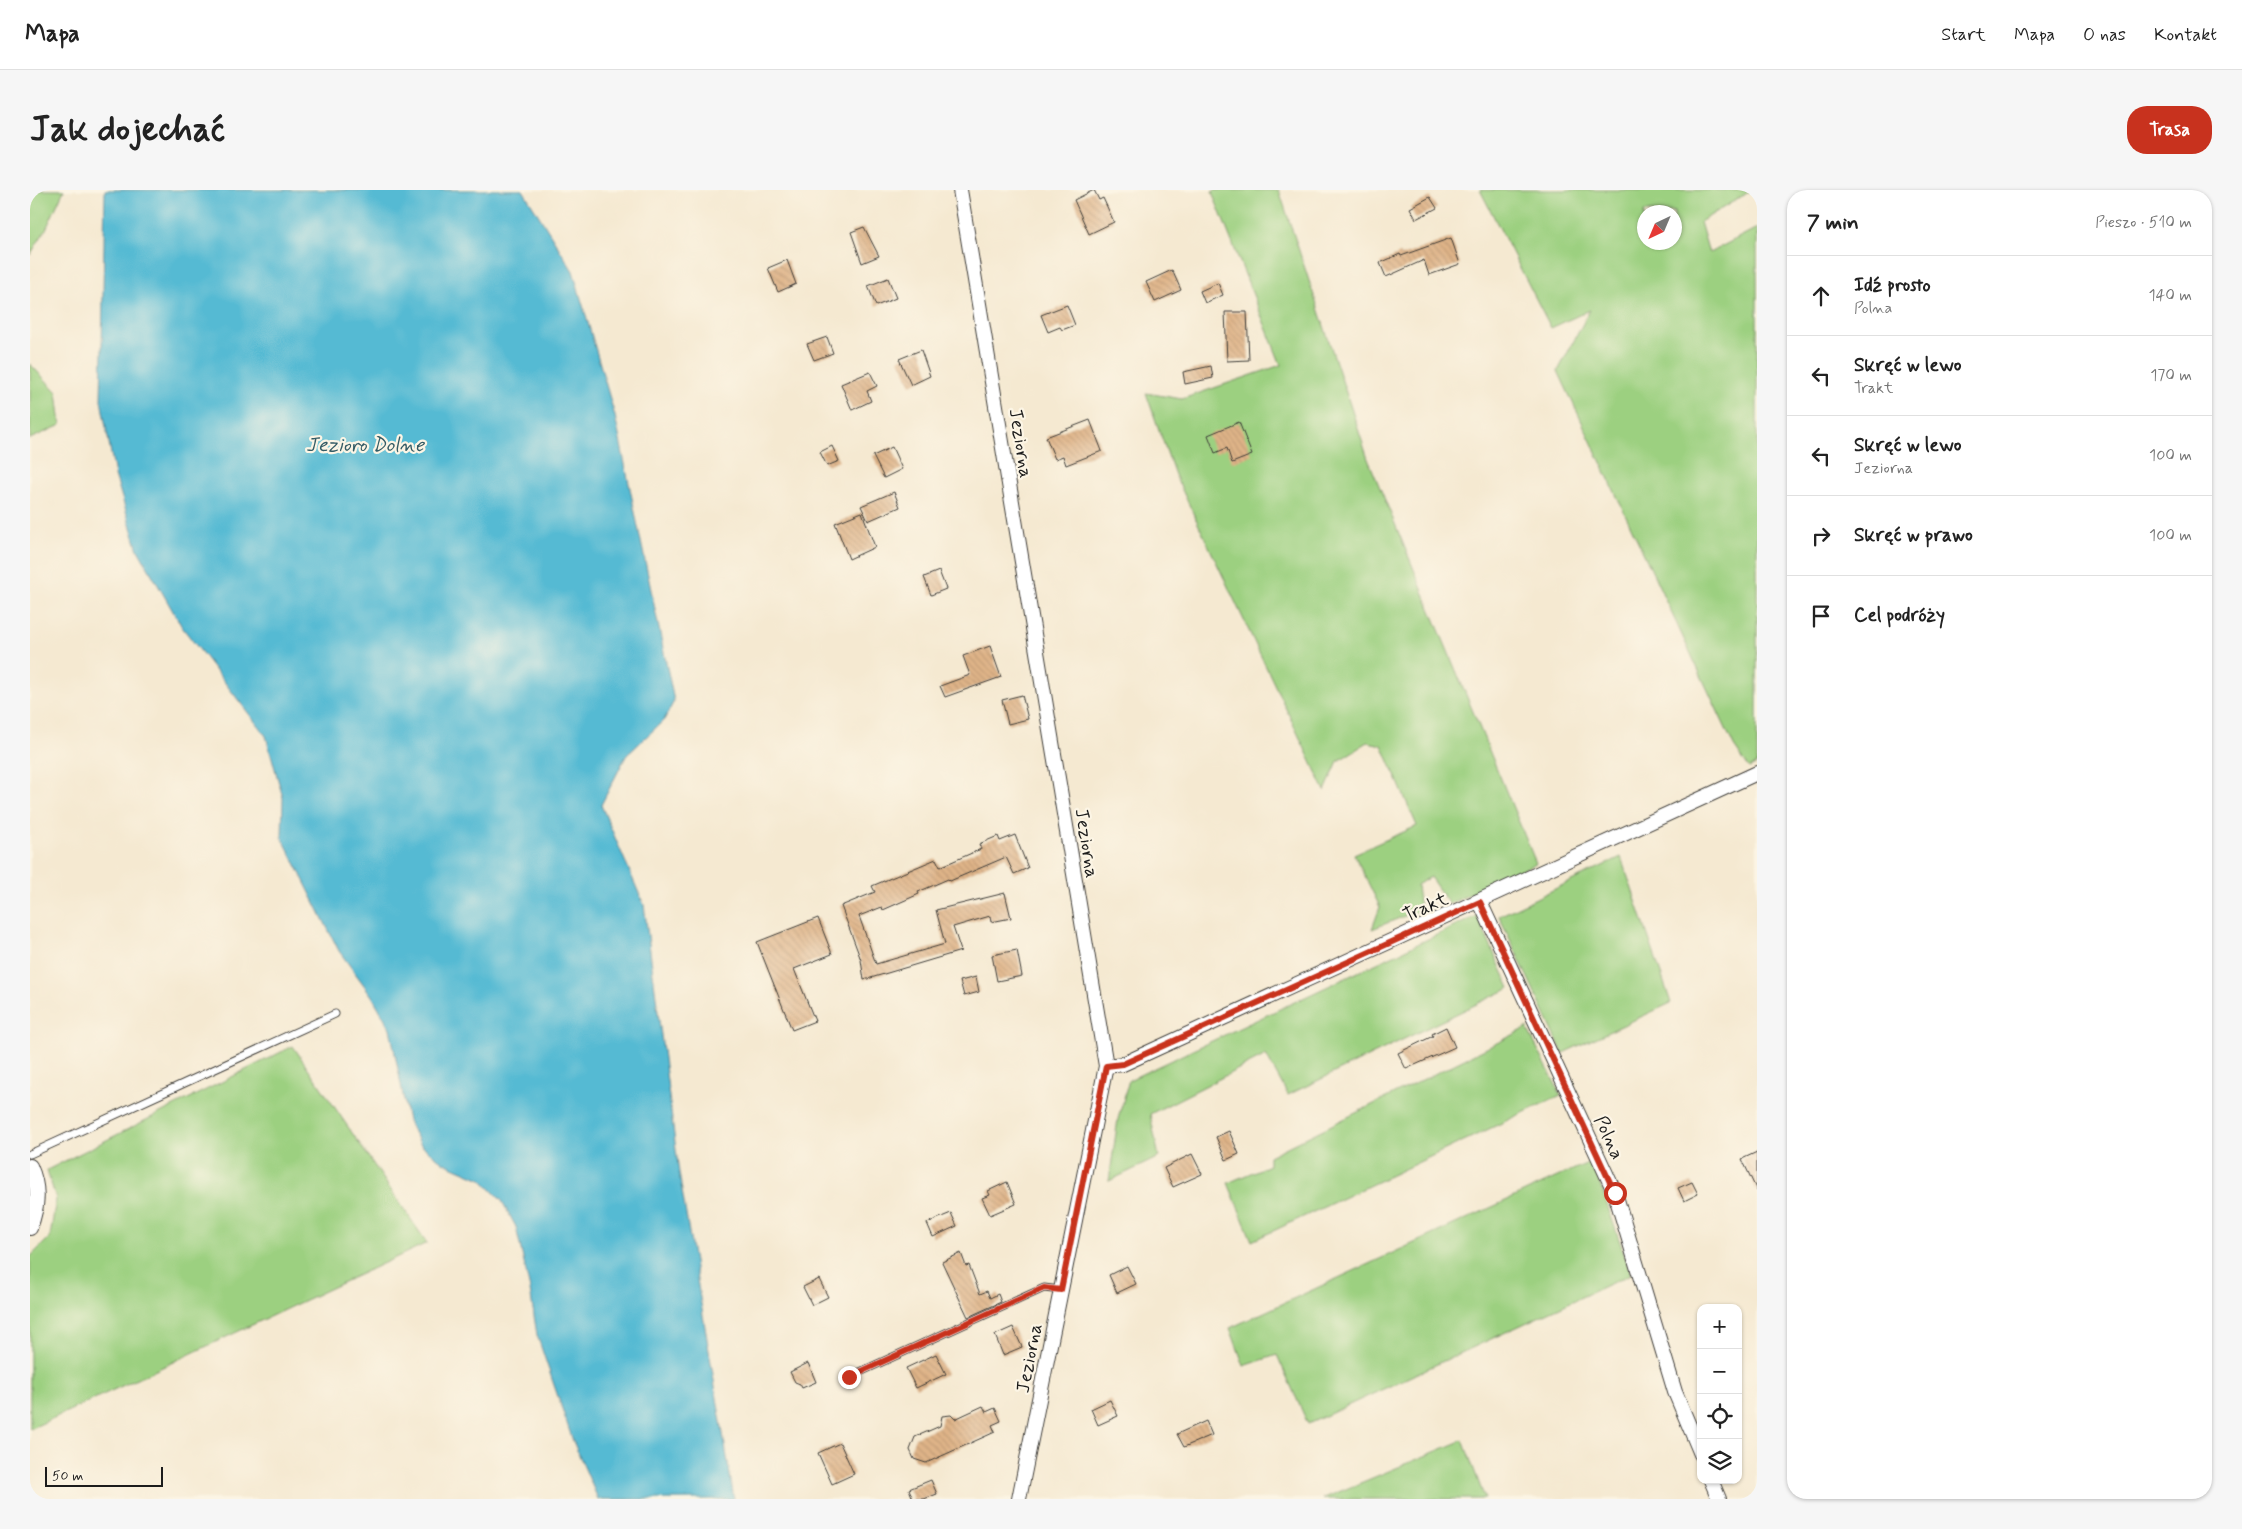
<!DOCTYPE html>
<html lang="pl">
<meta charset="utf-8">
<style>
body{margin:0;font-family:Mynerve,sans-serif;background:#f6f6f6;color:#222}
.controls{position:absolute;right:15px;bottom:15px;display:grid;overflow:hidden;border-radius:10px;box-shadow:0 1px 4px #0004}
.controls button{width:45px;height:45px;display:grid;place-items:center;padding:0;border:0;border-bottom:1px solid #e0e0e0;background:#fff;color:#222;font:25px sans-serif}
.compass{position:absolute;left:1607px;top:15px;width:45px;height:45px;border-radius:50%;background:#fff;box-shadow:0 1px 4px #0004;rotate:224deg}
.scale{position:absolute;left:15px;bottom:12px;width:118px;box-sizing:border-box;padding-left:5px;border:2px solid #1c1c1c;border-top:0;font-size:14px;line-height:18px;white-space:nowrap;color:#1c1c1c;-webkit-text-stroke:4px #fcf5e5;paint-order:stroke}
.stop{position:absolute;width:15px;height:15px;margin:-11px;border:4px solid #c8321e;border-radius:50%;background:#fff}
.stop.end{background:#c8321e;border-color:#fff;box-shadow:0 1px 5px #0008}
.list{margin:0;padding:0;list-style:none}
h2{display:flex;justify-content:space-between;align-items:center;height:65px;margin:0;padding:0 20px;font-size:21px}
h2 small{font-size:16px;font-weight:400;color:#767676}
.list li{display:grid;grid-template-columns:32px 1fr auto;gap:15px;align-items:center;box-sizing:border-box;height:80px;padding:0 20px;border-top:1px solid #e0e0e0}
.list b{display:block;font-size:19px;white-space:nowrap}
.list p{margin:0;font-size:16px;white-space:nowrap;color:#767676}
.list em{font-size:16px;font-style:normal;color:#767676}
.icon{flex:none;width:28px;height:28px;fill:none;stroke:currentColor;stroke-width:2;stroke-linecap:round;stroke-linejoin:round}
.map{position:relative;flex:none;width:1727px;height:1309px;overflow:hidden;border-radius:20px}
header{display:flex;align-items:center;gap:30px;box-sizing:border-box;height:70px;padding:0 25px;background:#fff;border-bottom:1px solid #e0e0e0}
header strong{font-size:24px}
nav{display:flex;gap:28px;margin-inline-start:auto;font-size:18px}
.intro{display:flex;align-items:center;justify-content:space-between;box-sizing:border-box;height:120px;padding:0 30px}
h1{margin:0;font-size:35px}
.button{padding:12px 22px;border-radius:20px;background:#c8321e;color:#fff;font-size:18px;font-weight:700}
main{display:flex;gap:30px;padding:0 30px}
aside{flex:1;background:#fff;border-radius:20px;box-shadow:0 1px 4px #0004}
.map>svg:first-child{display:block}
.grass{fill:#9cd080;stroke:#5c764e;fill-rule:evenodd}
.water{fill:#55bad3;stroke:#386b78}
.building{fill:url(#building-back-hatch)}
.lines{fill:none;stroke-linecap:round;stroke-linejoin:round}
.lane-casing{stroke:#3d3b37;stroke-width:9}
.street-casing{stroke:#3d3b37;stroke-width:16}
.lane{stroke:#fff;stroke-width:7}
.street{stroke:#fff;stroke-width:14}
.route{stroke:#c8321e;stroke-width:6}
.labels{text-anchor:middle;stroke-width:4.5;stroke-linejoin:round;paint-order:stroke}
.street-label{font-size:19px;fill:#1c1c1c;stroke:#fcf5e5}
.water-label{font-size:20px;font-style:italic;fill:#335b65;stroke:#fcf5e5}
</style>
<header>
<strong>Mapa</strong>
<nav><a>Start</a><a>Mapa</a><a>O nas</a><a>Kontakt</a></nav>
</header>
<div class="intro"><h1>Jak dojechać</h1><a class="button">Trasa</a></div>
<main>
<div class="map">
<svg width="1727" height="1309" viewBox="0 0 1727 1309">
<defs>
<pattern id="building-back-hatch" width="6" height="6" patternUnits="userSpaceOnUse" patternTransform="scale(1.25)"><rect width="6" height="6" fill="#dfb488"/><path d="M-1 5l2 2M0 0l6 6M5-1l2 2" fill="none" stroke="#bf9a75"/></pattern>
</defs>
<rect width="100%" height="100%" fill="#fcf5e5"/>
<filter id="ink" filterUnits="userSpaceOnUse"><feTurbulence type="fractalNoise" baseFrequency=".02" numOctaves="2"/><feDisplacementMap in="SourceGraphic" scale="10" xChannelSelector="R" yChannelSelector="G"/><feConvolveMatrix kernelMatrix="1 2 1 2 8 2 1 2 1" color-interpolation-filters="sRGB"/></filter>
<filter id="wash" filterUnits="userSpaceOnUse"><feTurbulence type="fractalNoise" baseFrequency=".0096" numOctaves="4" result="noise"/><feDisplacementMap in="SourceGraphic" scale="20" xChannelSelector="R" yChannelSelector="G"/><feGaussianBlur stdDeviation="1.12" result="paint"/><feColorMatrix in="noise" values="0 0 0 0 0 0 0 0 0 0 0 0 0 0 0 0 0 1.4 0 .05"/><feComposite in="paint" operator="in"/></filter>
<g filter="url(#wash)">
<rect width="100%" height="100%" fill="#f5e9d1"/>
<path class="grass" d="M 0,0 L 34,0 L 16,39 L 0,65 Z
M 1186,0 L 1249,0 L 1338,269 L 1506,673 L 1419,714 L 1400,687 L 1387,695 L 1390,720 L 1342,739 L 1350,717 L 1324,664 L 1387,636 L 1352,555 L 1338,552 L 1308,571 L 1295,601 L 1145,285 L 1116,203 L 1152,209 L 1251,175 L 1182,2 Z
M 1450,0 L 1722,0 L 1670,32 L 1679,63 L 1727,38 L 1727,574 L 1719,578 L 1704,556 L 1528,181 L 1560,120 L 1521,138 ZM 1614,22 L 1644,22 L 1644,52 L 1614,52 Z
M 0,174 L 27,202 L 31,235 L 0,249 Z
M 1591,667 L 1641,813 L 1533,863 L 1469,726 Z
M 1447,726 L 1480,798 L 1258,905 L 1236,865 L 1120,924 L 1129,967 L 1079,991 L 1088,929 L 1099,890 Z
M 1497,838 L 1531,905 L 1222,1051 L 1198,993 L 1239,975 L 1239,966 Z
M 263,856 L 397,1053 L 0,1239 L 0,1067 L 20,1047 L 26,1009 L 17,980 Z
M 1562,971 L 1601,1084 L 1278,1234 L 1247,1165 L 1214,1176 L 1200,1138 Z
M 1433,1250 L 1455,1309 L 1292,1309 Z"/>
<path class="water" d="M 75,0 L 493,0 L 543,81 L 585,226 L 644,511 L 634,530 L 596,566 L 571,615 L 614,715 L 649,983 L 704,1309 L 568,1309 L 543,1251 L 507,1145 L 500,1100 L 486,1037 L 472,1011 L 451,989 L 414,973 L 391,955 L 378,931 L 360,838 L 342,806 L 309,761 L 252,647 L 253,608 L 236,546 L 152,437 L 108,360 L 85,285 L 71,210 Z"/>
<g id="blocks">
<path class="building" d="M 1064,0 L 1069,10 L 1073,8 L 1084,32 L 1059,44 L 1044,10 Z
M 1400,7 L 1407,18 L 1386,29 L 1380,18 Z
M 834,37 L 849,66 L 832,73 L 821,42 Z
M 1421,48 L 1430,74 L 1399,85 L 1394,70 L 1356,87 L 1350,73 L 1370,64 L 1371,66 Z
M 757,70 L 766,94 L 748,102 L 738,78 Z
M 1142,80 L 1151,100 L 1125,112 L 1116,92 Z
M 858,88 L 866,108 L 846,116 L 838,96 Z
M 1188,93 L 1193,105 L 1175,113 L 1170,101 Z
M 1037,115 L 1045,135 L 1032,140 L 1030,137 L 1018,142 L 1011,125 Z
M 1195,122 L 1217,122 L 1219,170 L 1197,171 Z
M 797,147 L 803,163 L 784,170 L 777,154 Z
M 891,160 L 900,186 L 881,195 L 869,169 Z
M 1181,176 L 1183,188 L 1155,194 L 1153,182 Z
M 840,182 L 847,196 L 837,201 L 841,211 L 822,220 L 811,194 Z
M 1060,230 L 1072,261 L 1036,275 L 1033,266 L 1025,269 L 1016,247 Z
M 1209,232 L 1222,265 L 1202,273 L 1197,258 L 1185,263 L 1178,245 Z
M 802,256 L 809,271 L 797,276 L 790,262 Z
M 862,257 L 872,279 L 854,288 L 843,266 Z
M 864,302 L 870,317 L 838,331 L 831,316 Z
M 832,322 L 845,357 L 819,369 L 805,333 Z
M 909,381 L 916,399 L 901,405 L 894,387 Z
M 960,456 L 971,487 L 915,507 L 910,496 L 940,485 L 933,466 Z
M 992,505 L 998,529 L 978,534 L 972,510 Z
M 985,645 L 998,678 L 984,684 L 976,667 L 920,691 L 918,689 L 888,702 L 889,704 L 853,720 L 852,717 L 829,726 L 846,774 L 915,754 L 906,720 L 975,703 L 981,728 L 961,732 L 960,726 L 923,737 L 931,761 L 834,790 L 831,770 L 811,716 L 845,702 L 842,696 L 906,669 L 910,677 L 951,659 L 949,654 L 968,646 L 970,651 Z
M 788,728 L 802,764 L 764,779 L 785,831 L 762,840 L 727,752 Z
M 987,760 L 992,786 L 967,791 L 962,765 Z
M 946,787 L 949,802 L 934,806 L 930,791 Z
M 1416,837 L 1425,857 L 1376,879 L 1368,863 L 1403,846 L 1402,844 Z
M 1199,941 L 1209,964 L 1196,970 L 1186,947 Z
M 1727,962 L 1727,1001 L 1712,969 Z
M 1162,964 L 1172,984 L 1143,997 L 1134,978 Z
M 977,992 L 986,1014 L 960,1025 L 952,1008 L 960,1005 L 958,1001 Z
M 1662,992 L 1668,1004 L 1654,1011 L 1648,998 Z
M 921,1023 L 927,1036 L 903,1047 L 897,1033 Z
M 931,1063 L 936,1076 L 939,1075 L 950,1104 L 957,1101 L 960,1108 L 968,1104 L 971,1112 L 938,1127 L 912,1072 Z
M 1097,1076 L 1106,1094 L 1087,1103 L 1079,1085 Z
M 789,1089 L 798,1107 L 782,1115 L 773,1097 Z
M 983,1137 L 992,1157 L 973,1165 L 965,1145 Z
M 906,1164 L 916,1184 L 886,1198 L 876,1178 Z
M 778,1173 L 786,1192 L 772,1198 L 770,1194 L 765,1192 L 760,1182 Z
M 1080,1210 L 1088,1226 L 1068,1235 L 1061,1219 Z
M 953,1216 L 956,1222 L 965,1218 L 971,1231 L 962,1235 L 965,1242 L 896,1273 L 884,1269 L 880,1260 L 885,1247 L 910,1236 L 912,1226 L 921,1225 L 925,1229 Z
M 1176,1231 L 1182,1245 L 1154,1257 L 1147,1244 Z
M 810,1253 L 824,1284 L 802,1294 L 788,1263 Z
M 901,1290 L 907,1304 L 894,1309 L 883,1309 L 879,1299 Z"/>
</g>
</g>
<g filter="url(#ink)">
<use href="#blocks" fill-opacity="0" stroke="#3d3b37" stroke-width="1"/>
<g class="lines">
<g class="lane-casing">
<path id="lane" d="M 0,964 L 305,824
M 819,1187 L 1014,1098 L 1031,1100"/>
</g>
<g class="street-casing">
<path id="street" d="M 930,0 L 1076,876 L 989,1309
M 1450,712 L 1585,1003 L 1645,1202 L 1671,1264
M 1076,876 L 1093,874 L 1727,583
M 0,976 C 10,998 8,1016 0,1038
M 1681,1290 L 1689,1309"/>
</g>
<use href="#lane" class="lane"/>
<use href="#street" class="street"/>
</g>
</g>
<g class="lines" filter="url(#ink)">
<path class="route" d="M 819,1187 L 1014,1098 L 1031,1100 L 1076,876 L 1093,874 L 1450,712 L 1585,1003"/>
</g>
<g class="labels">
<g class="street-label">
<text transform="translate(992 253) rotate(81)" y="7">Jeziorna</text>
<text transform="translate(1058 653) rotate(81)" y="7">Jeziorna</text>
<text transform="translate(1395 716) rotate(-24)" y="7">Trakt</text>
<text transform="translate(1580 947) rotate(65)" y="7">Polna</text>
<text transform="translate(998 1168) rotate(-79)" y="7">Jeziorna</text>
</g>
<g class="water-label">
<text x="335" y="261">Jezioro Dolne</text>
</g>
</g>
</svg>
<div class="controls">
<button>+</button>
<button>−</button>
<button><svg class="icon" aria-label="locate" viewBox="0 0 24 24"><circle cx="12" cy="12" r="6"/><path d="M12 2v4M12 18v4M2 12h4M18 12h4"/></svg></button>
<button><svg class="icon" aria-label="layers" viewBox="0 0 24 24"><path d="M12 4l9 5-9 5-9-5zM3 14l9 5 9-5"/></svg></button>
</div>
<svg class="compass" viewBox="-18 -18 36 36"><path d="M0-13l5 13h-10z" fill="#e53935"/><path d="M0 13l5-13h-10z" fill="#767676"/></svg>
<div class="scale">50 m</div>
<div class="stop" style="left:1585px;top:1003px"></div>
<div class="stop end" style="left:819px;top:1187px"></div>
</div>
<aside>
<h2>7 min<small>Pieszo · 510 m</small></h2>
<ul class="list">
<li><svg class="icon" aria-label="ahead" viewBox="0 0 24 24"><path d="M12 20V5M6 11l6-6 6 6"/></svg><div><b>Idź prosto</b><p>Polna</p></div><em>140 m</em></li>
<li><svg class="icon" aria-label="left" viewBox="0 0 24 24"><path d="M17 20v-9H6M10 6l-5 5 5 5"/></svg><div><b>Skręć w lewo</b><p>Trakt</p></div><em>170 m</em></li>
<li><svg class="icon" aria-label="left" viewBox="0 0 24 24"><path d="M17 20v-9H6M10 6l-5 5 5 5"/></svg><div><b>Skręć w lewo</b><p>Jeziorna</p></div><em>100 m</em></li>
<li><svg class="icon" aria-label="right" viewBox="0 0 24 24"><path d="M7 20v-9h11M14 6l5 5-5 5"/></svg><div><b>Skręć w prawo</b></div><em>100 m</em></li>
<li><svg class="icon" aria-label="arrive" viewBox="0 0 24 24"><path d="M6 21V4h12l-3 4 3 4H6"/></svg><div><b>Cel podróży</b></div></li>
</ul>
</aside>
</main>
